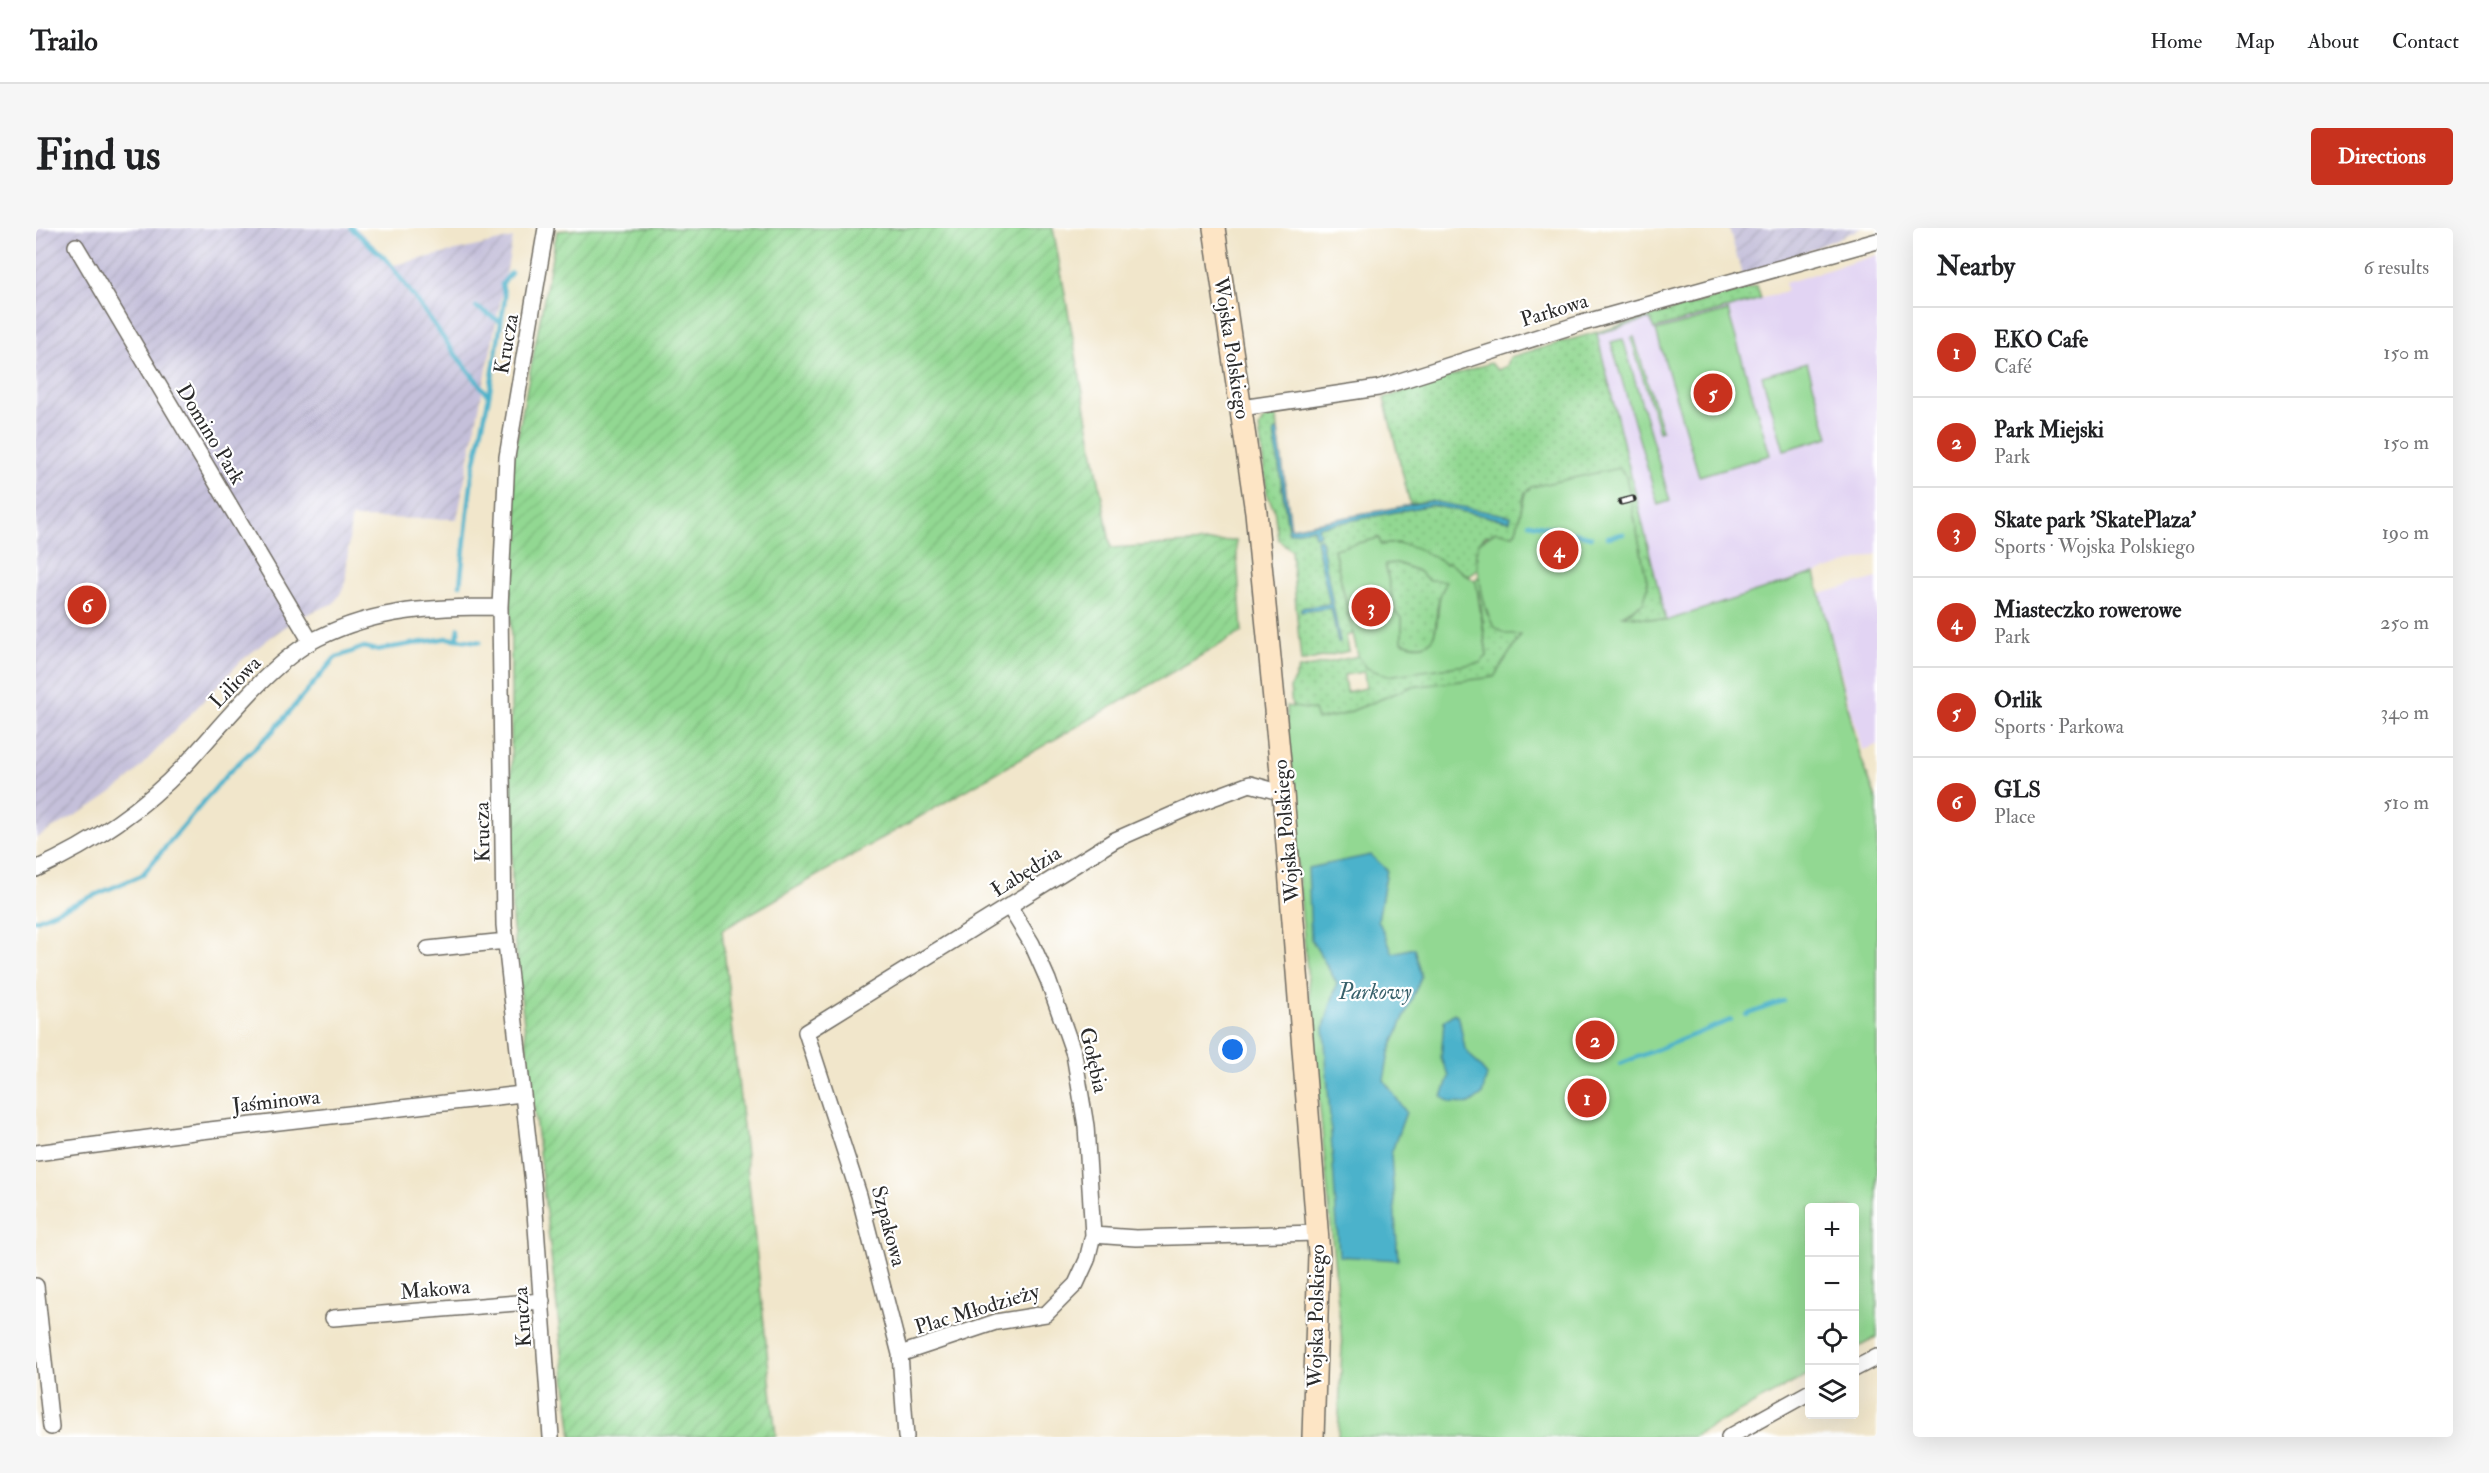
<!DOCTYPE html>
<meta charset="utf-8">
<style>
body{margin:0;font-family:"IM FELL Double Pica",serif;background:#f6f6f6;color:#202124}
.controls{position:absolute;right:18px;bottom:18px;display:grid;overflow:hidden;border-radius:6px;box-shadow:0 6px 24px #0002}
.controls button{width:54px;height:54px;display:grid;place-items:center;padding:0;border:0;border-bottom:2px solid #e0e0e0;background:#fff;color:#202124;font:30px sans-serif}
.you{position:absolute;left:1197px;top:822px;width:21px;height:21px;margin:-15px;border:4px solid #fff;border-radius:50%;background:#1a73e8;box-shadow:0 0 0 9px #1a73e833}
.badge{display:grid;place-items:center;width:39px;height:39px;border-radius:50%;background:#c8321e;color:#fff;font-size:20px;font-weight:700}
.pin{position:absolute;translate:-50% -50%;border:3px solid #fff;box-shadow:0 2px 6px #0006}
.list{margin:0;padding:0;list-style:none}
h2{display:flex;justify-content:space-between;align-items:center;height:78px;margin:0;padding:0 24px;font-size:26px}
h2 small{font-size:20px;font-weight:400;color:#757577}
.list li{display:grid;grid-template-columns:39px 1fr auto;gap:18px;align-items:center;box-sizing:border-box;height:90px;padding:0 24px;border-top:2px solid #e0e0e0}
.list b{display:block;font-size:22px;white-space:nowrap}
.list p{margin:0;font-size:20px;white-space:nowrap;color:#757577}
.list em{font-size:20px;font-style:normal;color:#757577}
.icon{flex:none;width:33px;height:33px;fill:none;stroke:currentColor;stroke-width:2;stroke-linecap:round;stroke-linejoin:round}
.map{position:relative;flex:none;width:1841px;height:1209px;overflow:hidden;border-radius:6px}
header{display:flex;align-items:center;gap:36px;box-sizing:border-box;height:84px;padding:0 30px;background:#fff;border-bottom:2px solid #e0e0e0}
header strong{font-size:28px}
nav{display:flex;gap:33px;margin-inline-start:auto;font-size:21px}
.intro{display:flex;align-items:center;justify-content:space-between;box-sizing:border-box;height:144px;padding:0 36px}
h1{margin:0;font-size:42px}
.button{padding:15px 27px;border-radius:6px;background:#c8321e;color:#fff;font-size:21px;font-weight:700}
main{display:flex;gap:36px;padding:0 36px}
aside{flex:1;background:#fff;border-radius:6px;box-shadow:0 6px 24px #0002}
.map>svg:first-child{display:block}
.built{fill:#e2d4f3}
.industrial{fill:url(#industrial-furrows)}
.grass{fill:url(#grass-dots);stroke:#5e825e;stroke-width:1.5;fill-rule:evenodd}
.park{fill:#92d892;stroke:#5e825e;stroke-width:1.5;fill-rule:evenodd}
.garden{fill:url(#garden-furrows);stroke:#5e825e;stroke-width:1.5}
.water{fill:#4cb2cb;stroke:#3c6e7b;stroke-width:1.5}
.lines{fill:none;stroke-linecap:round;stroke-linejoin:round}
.stream{stroke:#4cb2cb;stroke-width:4.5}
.street-casing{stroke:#706c63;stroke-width:18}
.secondary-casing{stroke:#706c63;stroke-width:24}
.street{stroke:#fff;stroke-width:15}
.secondary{stroke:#fde5c5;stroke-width:21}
.rail-casing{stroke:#2b2b2b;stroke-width:7}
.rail{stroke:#fff;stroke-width:4.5;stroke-dasharray:14;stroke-linecap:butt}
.labels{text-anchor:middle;stroke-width:4.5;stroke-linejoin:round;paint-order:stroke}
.street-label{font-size:21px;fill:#2b2b2b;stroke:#fff}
.water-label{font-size:22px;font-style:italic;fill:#38616b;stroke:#fff}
</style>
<header>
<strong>Trailo</strong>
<nav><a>Home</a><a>Map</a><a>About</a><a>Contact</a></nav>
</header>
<div class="intro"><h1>Find us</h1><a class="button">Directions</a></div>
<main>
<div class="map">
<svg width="1841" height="1209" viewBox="0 0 1841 1209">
<defs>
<pattern id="industrial-furrows" width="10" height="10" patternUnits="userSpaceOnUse" patternTransform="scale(1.5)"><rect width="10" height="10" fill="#c5c0da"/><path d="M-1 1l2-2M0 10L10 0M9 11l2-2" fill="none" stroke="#a9a5bb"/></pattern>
<pattern id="grass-dots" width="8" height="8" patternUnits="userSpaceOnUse" patternTransform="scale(1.5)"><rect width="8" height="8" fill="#92d892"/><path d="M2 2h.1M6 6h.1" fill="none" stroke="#7eba7e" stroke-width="1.8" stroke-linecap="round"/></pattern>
<pattern id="garden-furrows" width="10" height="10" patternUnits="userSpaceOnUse" patternTransform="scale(1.5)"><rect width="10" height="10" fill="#92d892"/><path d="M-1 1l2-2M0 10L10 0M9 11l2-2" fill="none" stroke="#7eba7e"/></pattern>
</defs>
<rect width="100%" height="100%" fill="#fff"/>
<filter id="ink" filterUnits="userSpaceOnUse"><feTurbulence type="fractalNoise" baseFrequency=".0167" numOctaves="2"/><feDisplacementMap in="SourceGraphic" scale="12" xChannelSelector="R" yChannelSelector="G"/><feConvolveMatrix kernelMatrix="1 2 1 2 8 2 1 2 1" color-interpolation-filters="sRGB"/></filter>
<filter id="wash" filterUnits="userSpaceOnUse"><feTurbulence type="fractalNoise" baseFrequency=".008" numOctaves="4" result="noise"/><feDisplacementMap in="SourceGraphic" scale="24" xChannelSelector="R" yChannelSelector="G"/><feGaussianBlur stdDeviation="1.35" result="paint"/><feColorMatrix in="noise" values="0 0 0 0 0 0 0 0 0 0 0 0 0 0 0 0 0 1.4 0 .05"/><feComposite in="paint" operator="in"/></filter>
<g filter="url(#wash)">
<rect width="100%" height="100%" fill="#f1e6cb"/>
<path class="built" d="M 1841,27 L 1841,326 L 1630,393 L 1561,106 L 1614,91 L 1618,101 L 1751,63 L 1749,55 Z
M 1841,350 L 1841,517 L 1826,522 L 1784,366 Z"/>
<path class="industrial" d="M 0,0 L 320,0 L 358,37 L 477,10 L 421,291 L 315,290 L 309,358 L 298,375 L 262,390 L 235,409 L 205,433 L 89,555 L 56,578 L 0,610 Z
M 1693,0 L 1826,0 L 1707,51 Z"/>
<path class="grass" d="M 1721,58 L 1725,71 L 1618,101 L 1614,91 L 1561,106 L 1630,393 L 1583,386 L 1594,384 L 1607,375 L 1489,265 L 1480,304 L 1477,307 L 1450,307 C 1438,318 1439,326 1442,340 L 1433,348 L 1412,334 L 1411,336 L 1362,315 L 1298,321 L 1317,406 L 1310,408 L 1313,423 L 1265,434 L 1255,322 L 1242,311 L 1238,281 L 1231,266 L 1223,199 L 1227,192 L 1241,187 L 1242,202 L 1238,203 L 1252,303 L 1277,299 L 1279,307 L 1281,299 L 1395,277 L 1474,293 L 1394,273 L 1374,276 L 1348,170 L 1454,135 L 1462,142 L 1471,138 L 1474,129 Z
M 1361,335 L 1382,343 L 1393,352 L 1401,350 L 1410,353 C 1409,360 1405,365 1403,371 C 1396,395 1409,428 1366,414 L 1366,390 L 1359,385 L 1349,336 Z
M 1444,347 L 1451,386 L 1485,407 L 1458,450 L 1375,459 L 1306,487 L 1280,492 L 1268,483 L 1256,479 L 1254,460 L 1263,441 L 1322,428 L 1331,437 L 1451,428 L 1444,370 L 1438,353 ZM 1328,444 L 1330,460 L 1310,464 L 1308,447 Z"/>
<path class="park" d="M 1692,83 L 1734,227 L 1663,248 L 1620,103 Z
M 1598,109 L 1626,202 L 1623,203 L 1595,110 Z
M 1587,111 L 1634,273 L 1622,277 L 1575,114 Z
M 1771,135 L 1793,209 L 1748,222 L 1726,148 Z
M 1583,240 L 1590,248 L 1612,359 L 1607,375 L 1586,387 L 1630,393 L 1779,345 L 1824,527 L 1841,573 L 1841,1109 L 1819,1121 L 1818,980 L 1774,980 L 1773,1146 L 1657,1209 L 1302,1209 L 1306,1117 L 1262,645 L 1250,478 L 1278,482 L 1281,492 L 1306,487 L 1375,459 L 1458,449 L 1485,407 C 1476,408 1466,406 1459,399 C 1448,388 1437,327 1443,314 L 1460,303 L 1476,307 L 1480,304 L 1489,265 L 1495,259 Z
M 1343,310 L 1345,317 C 1377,312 1386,324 1410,336 L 1412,334 L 1440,354 L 1451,428 L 1444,435 L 1351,448 L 1331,440 L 1322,428 L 1298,321 ZM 1361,335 L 1382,343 L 1393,352 L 1410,353 C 1408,363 1404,363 1403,373 C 1400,399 1403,428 1366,414 L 1366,390 L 1359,384 L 1349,336 Z"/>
<path class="garden" d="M 555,0 L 1017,0 L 1075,320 L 1200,312 L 1206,404 L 686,702 L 740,1208 L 536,1209 L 476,691 L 474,248 L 521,3 Z"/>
<path class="water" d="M 1242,202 L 1255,300 L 1394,273 L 1475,288 L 1474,293 L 1395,277 L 1282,299 L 1284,307 L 1279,308 L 1277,300 L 1253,305 L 1238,203 Z
M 1285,311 L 1304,414 L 1302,414 L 1295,380 L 1265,384 L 1265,380 L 1294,376 L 1280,312 Z
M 1335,627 L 1351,642 L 1342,692 L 1357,725 L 1378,720 L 1385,749 L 1353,825 L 1348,852 L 1370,884 L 1355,926 L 1362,1032 L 1303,1028 L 1288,799 L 1301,755 L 1275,711 L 1272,640 Z
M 1418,785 L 1423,790 L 1429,821 L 1451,847 L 1446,867 L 1434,876 L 1415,875 L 1406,869 L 1413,848 L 1405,831 L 1408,793 Z"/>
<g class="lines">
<path class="stream" d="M 315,0 L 352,33 L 419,126 L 453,168 L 436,247 L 424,357
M 440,79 L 465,94
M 453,168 L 469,70 L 466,56 L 475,45
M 1493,295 L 1525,302
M 1538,305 L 1555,309
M 1572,309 L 1587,306
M 421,411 L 423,400
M 0,692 L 106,647 L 192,545 L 237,503 L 299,430 L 328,419 L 340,422 L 411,410 L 444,414
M 1710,787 L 1747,773
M 1584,836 L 1695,792"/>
</g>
</g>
<g filter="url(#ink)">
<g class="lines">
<g class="street-casing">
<path id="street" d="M 510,0 L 471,229 L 464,379 L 468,697 L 497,956 L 515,1209
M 40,18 L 275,414
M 1205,180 L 1342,160 L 1543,96 L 1841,13
M 0,641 C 55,616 106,582 148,538 C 186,498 234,434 282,410 C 343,380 398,379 464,379
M 392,721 L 470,713
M 0,925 L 165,903 L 486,866
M 1057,1007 L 1100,1010 L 1280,1005
M 0,1058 L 15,1199
M 297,1090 L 506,1073
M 864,1126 L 960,1094 L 1010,1086 L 1040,1056 L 1051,1032 L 1057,1007 L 1050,898 L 1038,826 L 1012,752 L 996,716 L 973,678
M 1818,1141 L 1841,1129
M 870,1209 L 864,1126 L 823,967 L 770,804 L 1079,612 L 1163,575 L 1214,556 L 1247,565
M 1693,1209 L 1774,1164"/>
</g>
<g class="secondary-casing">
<path id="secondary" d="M 1178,0 L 1220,284 L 1247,565 L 1283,1026 L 1277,1209"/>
</g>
<use href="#street" class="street"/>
<use href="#secondary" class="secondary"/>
<g class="rail-casing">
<path id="rail" d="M 1585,274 L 1597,271"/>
</g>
<use href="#rail" class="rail"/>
</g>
</g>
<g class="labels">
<g class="street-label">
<text transform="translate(1518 82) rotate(-17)" y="7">Parkowa</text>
<text transform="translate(470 116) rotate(-80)" y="7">Krucza</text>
<text transform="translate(1196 120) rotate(81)" y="7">Wojska Polskiego</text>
<text transform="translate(175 206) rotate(59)" y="7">Domino Park</text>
<text transform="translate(199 454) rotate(-46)" y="7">Liliowa</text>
<text transform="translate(1250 603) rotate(-95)" y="7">Wojska Polskiego</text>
<text transform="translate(446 604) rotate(-91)" y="7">Krucza</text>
<text transform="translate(990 643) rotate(-32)" y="7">Łabędzia</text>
<text transform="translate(1058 832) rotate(77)" y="7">Gołębia</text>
<text transform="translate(240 873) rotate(-6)" y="7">Jaśminowa</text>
<text transform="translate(853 998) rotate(75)" y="7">Szpakowa</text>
<text transform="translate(399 1061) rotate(-5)" y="7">Makowa</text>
<text transform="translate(941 1081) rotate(-17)" y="7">Plac Młodzieży</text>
<text transform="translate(1280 1088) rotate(-89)" y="7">Wojska Polskiego</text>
<text transform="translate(486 1089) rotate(-94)" y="7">Krucza</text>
</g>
<g class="water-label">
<text x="1339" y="771">Parkowy</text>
</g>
</g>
</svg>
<div class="controls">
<button>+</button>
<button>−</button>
<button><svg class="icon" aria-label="locate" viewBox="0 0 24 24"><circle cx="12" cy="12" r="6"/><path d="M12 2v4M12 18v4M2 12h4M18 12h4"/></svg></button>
<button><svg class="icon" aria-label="layers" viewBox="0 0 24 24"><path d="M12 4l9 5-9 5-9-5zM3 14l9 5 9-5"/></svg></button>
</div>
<div class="you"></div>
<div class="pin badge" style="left:1551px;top:870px">1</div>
<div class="pin badge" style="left:1559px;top:812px">2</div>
<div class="pin badge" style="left:1335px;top:379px">3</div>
<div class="pin badge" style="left:1523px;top:322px">4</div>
<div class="pin badge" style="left:1677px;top:165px">5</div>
<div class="pin badge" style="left:51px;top:377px">6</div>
</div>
<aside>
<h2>Nearby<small>6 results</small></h2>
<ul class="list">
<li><span class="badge">1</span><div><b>EKO Cafe</b><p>Café</p></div><em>150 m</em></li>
<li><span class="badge">2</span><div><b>Park Miejski</b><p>Park</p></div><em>150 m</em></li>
<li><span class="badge">3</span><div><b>Skate park 'SkatePlaza'</b><p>Sports · Wojska Polskiego</p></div><em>190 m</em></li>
<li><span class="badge">4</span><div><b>Miasteczko rowerowe</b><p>Park</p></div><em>250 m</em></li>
<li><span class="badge">5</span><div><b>Orlik</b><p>Sports · Parkowa</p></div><em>340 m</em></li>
<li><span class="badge">6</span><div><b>GLS</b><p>Place</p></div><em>510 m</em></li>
</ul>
</aside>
</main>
